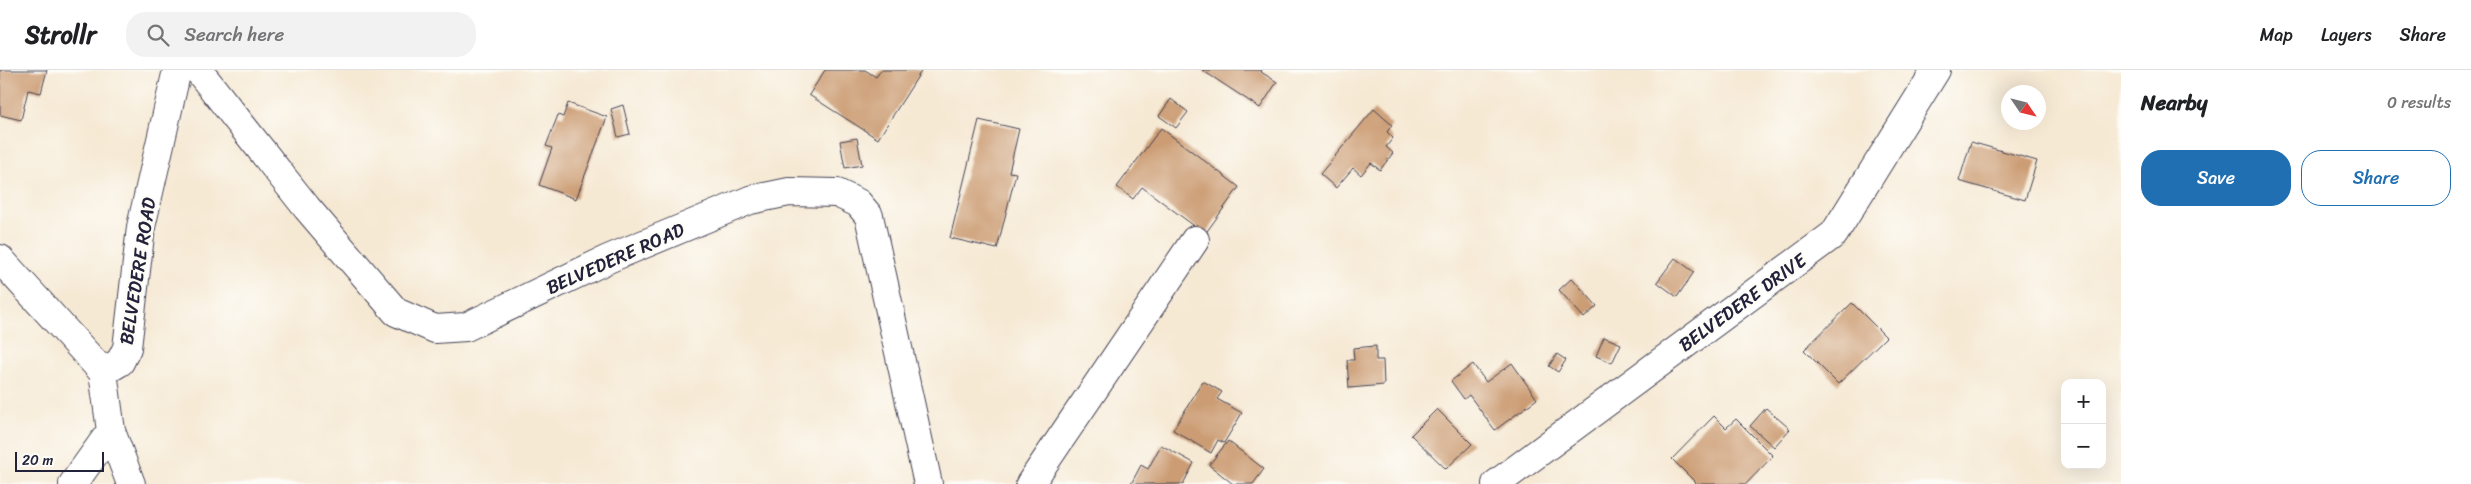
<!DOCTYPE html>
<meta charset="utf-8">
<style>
body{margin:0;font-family:Sriracha,sans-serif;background:#f2f2f2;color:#202124}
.controls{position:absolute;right:15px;bottom:15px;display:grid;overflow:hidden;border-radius:10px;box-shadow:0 5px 20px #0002}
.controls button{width:45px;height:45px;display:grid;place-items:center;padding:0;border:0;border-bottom:1px solid #e0e0e0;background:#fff;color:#202124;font:25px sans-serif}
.compass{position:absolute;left:2001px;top:15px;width:45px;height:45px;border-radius:50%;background:#fff;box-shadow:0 5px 20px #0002;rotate:125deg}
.scale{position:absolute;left:15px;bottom:12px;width:89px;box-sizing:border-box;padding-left:5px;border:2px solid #22223b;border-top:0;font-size:14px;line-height:18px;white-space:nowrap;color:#22223b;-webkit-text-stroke:4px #fdfcf7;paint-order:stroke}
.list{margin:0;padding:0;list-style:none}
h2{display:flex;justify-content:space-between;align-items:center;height:65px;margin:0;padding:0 20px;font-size:21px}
h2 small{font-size:16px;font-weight:400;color:#757577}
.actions{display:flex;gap:10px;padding:15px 20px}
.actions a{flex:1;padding:11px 0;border:1px solid #1f6fb2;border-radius:20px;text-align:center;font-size:18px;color:#1f6fb2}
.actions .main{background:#1f6fb2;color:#fff}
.icon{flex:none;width:28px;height:28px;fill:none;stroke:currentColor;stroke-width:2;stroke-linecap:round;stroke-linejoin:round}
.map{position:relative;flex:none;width:2121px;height:414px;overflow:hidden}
header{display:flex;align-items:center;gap:30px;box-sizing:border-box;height:70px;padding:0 25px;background:#fff;border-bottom:1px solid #e0e0e0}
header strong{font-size:24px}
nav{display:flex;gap:28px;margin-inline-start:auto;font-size:18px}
.search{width:350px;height:45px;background:#f2f2f2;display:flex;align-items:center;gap:12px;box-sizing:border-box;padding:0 18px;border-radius:20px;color:#757577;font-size:19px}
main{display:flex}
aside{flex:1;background:#fff}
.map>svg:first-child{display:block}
.building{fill:#cc9d74}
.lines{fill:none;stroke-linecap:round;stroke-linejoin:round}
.street-casing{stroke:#424052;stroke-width:30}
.street{stroke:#fff;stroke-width:28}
.labels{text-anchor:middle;stroke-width:5;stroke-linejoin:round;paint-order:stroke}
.street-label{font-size:19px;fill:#22223b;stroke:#fdfcf7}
</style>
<header>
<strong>Strollr</strong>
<div class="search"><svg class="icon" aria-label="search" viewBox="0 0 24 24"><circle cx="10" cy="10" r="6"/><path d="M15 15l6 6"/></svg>Search here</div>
<nav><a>Map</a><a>Layers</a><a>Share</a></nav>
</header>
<main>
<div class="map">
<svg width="2121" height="414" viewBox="0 0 2121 414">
<rect width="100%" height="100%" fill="#fdfcf7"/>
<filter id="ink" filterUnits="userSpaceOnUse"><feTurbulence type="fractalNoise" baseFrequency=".02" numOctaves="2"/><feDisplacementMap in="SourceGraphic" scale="10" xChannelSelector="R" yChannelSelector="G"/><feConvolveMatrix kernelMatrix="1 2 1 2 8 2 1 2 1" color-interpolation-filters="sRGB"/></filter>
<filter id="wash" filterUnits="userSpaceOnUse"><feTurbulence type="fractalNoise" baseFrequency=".0096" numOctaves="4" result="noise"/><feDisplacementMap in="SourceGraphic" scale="20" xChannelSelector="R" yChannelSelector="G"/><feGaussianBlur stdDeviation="1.12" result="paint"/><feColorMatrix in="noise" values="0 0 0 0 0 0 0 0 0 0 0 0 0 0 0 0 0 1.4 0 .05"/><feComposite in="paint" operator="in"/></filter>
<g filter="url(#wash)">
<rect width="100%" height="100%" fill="#f6e9d4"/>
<g id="blocks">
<path class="building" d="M 0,0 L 47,0 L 41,23 L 28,20 L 21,50 L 0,45 Z
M 825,0 L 865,0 L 876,7 L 881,0 L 922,0 L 878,69 L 809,25 Z
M 1202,0 L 1262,0 L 1261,2 L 1277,12 L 1260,38 Z
M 1171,29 L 1188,42 L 1176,58 L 1159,46 Z
M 568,33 L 607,47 L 576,129 L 539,115 L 552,78 L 546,76 L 558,45 L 563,47 Z
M 623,35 L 630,64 L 618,67 L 611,39 Z
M 1374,39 L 1392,55 L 1387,62 L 1393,68 L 1386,77 L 1393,83 L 1380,100 L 1371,93 L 1361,105 L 1353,98 L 1336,118 L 1320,104 Z
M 979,50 L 1019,59 L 1009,102 L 1016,103 L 997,179 L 950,168 Z
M 1161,58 L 1239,117 L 1205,164 L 1142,117 L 1133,129 L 1117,117 Z
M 857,68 L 862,95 L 845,98 L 840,71 Z
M 1971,72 L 2037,91 L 2025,130 L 1959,111 Z
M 1675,188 L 1694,202 L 1677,227 L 1657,212 Z
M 1572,208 L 1597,236 L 1584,248 L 1559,220 Z
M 1852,233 L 1886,267 L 1838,314 L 1804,280 Z
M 1604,267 L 1621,274 L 1612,293 L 1596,286 Z
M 1376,276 L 1376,290 L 1383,290 L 1384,315 L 1349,318 L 1347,290 L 1354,290 L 1353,278 Z
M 1557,284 L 1566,290 L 1558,302 L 1549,296 Z
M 1512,293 L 1537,329 L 1495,360 L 1469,325 L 1464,329 L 1451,311 L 1473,294 L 1486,312 Z
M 1203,311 L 1222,322 L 1217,329 L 1242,343 L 1224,373 L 1218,370 L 1211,383 L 1173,360 Z
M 1766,338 L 1790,359 L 1774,377 L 1750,356 Z
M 1437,339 L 1472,374 L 1446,399 L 1411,365 Z
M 1714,346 L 1726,358 L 1736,349 L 1773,386 L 1746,414 L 1697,414 L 1672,389 Z
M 1228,371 L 1264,399 L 1253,414 L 1233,414 L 1209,395 Z
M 1161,375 L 1194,393 L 1183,414 L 1131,414 L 1141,395 L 1148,399 Z"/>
</g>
</g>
<g filter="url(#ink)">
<use href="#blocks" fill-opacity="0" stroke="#424052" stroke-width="1"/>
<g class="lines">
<g class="street-casing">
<path id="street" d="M 198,0 L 307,138 L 396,242 L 435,259 L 466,257 L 608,189 L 750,130 L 789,122 L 837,123 L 858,133 L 869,146 L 928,414
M 0,189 L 103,302 L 120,292 L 127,278 L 141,157 L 177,0
M 103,302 L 111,361 L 131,414
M 73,414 L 111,361
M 1030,414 L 1195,170
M 1496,414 L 1834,164 L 1936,0"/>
</g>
<use href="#street" class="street"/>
</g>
</g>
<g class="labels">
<g class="street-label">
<text transform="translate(615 188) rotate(-24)" y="7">BELVEDERE ROAD</text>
<text transform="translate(137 201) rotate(-81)" y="7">BELVEDERE ROAD</text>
<text transform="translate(1742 232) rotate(-36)" y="7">BELVEDERE DRIVE</text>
</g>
</g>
</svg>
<div class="controls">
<button>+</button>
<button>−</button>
</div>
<svg class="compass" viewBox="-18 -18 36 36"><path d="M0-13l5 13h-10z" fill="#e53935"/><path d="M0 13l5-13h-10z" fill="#757577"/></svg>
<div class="scale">20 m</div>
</div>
<aside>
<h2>Nearby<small>0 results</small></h2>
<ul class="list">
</ul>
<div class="actions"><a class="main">Save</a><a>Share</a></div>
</aside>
</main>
